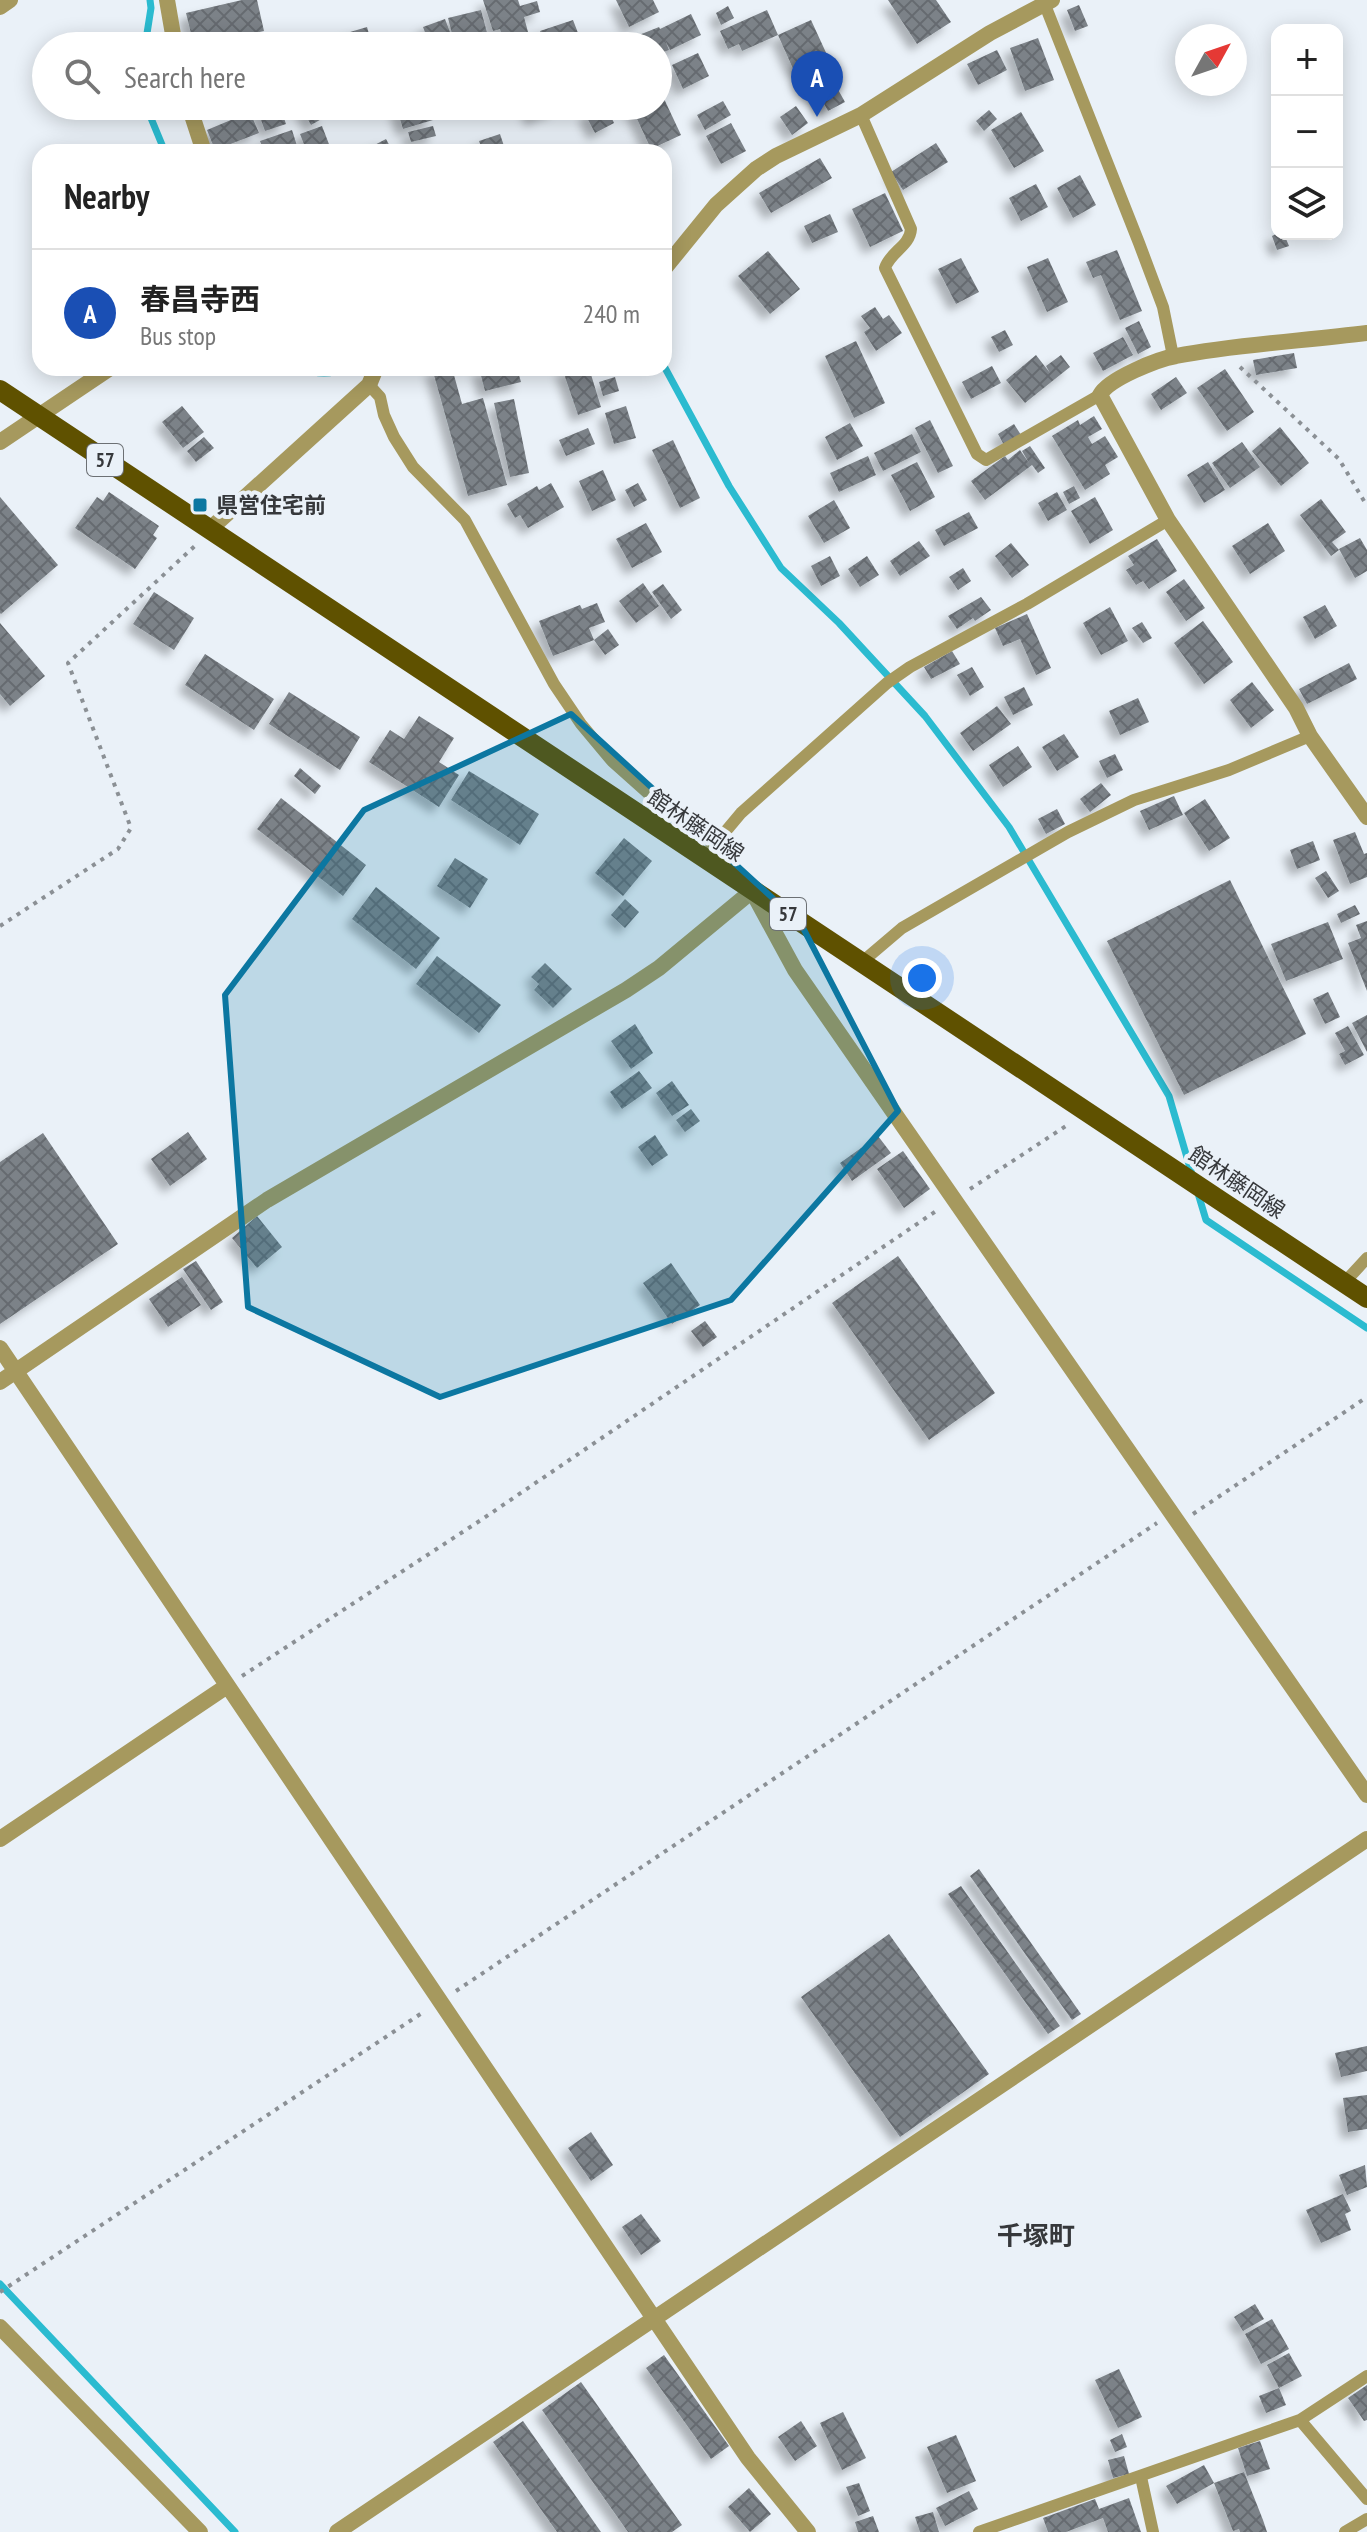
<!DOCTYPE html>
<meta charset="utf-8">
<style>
body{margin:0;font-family:"PT Sans Narrow","Noto Sans JP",sans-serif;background:#f6f6f6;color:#222}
.controls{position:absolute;right:24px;top:24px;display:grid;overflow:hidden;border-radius:16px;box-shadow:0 4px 20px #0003}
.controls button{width:72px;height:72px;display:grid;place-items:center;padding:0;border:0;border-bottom:2px solid #e0e0e0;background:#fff;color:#222;font:40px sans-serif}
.compass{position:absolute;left:1175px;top:24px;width:72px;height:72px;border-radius:50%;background:#fff;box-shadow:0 4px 20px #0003;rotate:50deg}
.you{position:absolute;left:922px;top:978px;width:28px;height:28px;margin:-20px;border:6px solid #fff;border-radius:50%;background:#1a73e8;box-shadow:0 0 0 12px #1a73e833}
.badge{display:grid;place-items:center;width:52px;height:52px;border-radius:50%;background:#ea580c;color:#fff;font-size:26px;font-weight:700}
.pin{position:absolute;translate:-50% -66px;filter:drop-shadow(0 2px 4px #0008)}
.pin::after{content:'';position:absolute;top:42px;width:28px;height:24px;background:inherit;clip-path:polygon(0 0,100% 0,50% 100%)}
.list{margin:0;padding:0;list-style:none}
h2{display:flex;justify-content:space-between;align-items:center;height:104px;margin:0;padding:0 32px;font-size:34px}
h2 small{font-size:26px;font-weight:400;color:#767676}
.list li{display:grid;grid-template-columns:52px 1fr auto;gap:24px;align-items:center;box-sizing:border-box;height:128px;padding:0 32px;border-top:2px solid #e0e0e0}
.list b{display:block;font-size:30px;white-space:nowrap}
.list p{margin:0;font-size:26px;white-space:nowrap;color:#767676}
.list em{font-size:26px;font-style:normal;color:#767676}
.icon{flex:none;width:44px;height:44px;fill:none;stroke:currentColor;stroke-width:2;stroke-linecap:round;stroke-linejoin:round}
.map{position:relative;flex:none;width:1367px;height:2532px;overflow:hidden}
.search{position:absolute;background:#fff;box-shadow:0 4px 20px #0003;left:32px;top:32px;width:640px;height:88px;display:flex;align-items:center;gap:20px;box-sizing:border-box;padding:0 28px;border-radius:44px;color:#767676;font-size:30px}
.panel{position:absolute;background:#fff;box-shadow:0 4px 20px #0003;left:32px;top:144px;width:640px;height:232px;border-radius:24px}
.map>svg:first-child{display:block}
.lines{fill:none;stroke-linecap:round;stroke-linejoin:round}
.stream{stroke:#2bbbd0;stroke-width:7}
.building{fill:url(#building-cross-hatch);filter:url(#shadow)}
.path{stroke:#8b9095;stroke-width:4;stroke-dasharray:4 6;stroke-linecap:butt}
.service{stroke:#a6995e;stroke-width:12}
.minor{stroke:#a6995e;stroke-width:16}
.primary{stroke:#5f5100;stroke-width:20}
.marked{fill:#0c77a1;fill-opacity:0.2;stroke:#0c77a1;stroke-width:6;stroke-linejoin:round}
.poi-dot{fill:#0c77a1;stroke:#eaf1f8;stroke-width:3}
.labels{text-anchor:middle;stroke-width:8;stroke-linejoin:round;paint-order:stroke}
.shield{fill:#eaf1f8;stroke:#6c7074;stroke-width:2}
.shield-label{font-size:20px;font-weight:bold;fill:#36383b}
.poi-label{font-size:22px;font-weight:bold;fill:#36383b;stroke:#eaf1f8;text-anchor:start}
.street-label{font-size:22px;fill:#36383b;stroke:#eaf1f8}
.quarter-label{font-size:26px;font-weight:bold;fill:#36383b;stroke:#eaf1f8}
</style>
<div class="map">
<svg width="1367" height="2532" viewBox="0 0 1367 2532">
<defs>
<pattern id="building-cross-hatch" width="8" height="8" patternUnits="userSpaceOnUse" patternTransform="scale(2)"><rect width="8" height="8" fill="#7c8288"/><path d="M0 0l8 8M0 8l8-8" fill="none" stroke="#666b70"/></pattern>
<filter id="shadow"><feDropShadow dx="-7" dy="7" stdDeviation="4" flood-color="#0004"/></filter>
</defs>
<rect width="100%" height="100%" fill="#eaf1f8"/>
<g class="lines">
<path class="stream" d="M 145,46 L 151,8 L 150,0
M 146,106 L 165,152
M 664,366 L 729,486 L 781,568 L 839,623 L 925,716 L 1009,827 L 1169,1096 L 1193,1178
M 301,368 C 317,375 331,375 347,368
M 1197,1190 L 1206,1220 L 1367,1328
M 0,2284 L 235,2532"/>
</g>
<path class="building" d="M 242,0 L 257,0 L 264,31 L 194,46 L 186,13 Z
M 483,0 L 518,0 L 520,6 L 537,1 L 540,12 L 524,17 L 528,32 L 503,40 L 500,29 L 493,31 Z
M 616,0 L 653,0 L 659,12 L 629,27 Z
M 888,0 L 936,0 L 951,22 L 917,44 Z
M 1079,5 L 1088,26 L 1075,31 L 1067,10 Z
M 728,6 L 734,18 L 721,25 L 716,13 Z
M 481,10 L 489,40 L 455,46 L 448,18 Z
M 767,10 L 778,35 L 742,51 L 739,44 L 728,49 L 720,31 Z
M 691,14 L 701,35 L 670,50 L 665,40 L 669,50 L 658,54 L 658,46 L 638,46 L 634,37 L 659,27 L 660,29 Z
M 445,19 L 453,40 L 446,43 L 447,46 L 430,46 L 423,27 Z
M 573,20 L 583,46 L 546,46 L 540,31 Z
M 811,20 L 828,57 L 794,71 L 778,35 Z
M 367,27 L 371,41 L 355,46 L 343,46 L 340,35 Z
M 1038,38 L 1054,80 L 1025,91 L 1010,48 Z
M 997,50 L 1007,70 L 978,85 L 967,64 Z
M 698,53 L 709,76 L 683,89 L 672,65 Z
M 832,79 L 845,102 L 828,111 L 816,89 Z
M 658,86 L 681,135 L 651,149 L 631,106 L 658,106 Z
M 723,101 L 731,115 L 705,130 L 697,115 Z
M 265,106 L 280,106 L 286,124 L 265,131 L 257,109 Z
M 303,106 L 319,106 L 325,117 L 311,125 L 301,107 Z
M 396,106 L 429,106 L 433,120 L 403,129 Z
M 527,106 L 556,106 L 557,109 L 532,119 Z
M 600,106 L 606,106 L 614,123 L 595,133 L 585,114 Z
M 796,106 L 808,123 L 792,135 L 780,117 Z
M 989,110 L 997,119 L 984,131 L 976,121 Z
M 250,112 L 259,133 L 215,150 L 207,130 Z
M 1021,112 L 1044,151 L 1014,168 L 991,130 Z
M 731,123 L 746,151 L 721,164 L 706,136 Z
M 322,126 L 332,152 L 307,152 L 300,134 Z
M 433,126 L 436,136 L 411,142 L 408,132 Z
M 292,130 L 299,152 L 264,152 L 260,141 Z
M 500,134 L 506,152 L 483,152 L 479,141 Z
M 386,139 L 393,152 L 361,152 Z
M 936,143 L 948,162 L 903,190 L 891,172 Z
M 820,158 L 832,178 L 771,213 L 759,193 Z
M 1080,175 L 1096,205 L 1073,218 L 1057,188 Z
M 1036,184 L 1048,207 L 1021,221 L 1009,198 Z
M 885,193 L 903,231 L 870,247 L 852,209 Z
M 830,214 L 838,232 L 812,243 L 804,226 Z
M 1276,234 L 1284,234 L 1289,246 L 1277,250 L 1272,236 Z
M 1117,250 L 1142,311 L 1120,320 L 1101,275 L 1093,278 L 1086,262 Z
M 768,251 L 800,289 L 770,314 L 738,276 Z
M 961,258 L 979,292 L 956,304 L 938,269 Z
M 1048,258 L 1068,302 L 1047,312 L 1027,267 Z
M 875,307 L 883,319 L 889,315 L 902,333 L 876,351 L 864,332 L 870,328 L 861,316 Z
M 1139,321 L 1151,347 L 1138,354 L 1125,328 Z
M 1005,330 L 1013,345 L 999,352 L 991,337 Z
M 1123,337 L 1133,355 L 1103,371 L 1093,353 Z
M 856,341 L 885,403 L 854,418 L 825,356 Z
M 1294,353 L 1297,368 L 1256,375 L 1253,360 Z
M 1036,355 L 1050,373 L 1046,366 L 1061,355 L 1070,367 L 1025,403 L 1006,380 Z
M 992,366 L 1001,383 L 971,399 L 962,382 Z
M 432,368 L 452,368 L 462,404 L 483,398 L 507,485 L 468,496 Z
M 479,368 L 517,368 L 521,382 L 485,391 Z
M 562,368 L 589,368 L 601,407 L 578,415 Z
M 1225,369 L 1254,412 L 1227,431 L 1197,388 Z
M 615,377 L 619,391 L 603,396 L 599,382 Z
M 1176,377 L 1187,393 L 1161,410 L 1151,394 Z
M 514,399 L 529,473 L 510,477 L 494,403 Z
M 182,406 L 204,432 L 183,448 L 162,422 Z
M 626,406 L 636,438 L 614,444 L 605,413 Z
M 1094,416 L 1102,429 L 1088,437 L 1092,444 L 1105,436 L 1118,457 L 1105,465 L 1110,474 L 1085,490 L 1052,436 L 1078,420 L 1080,425 Z
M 930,420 L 953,466 L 938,473 L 915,428 Z
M 850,423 L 863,446 L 837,460 L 825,437 Z
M 1014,424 L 1021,435 L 1004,445 L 998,434 Z
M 1280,427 L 1309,463 L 1281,486 L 1252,451 Z
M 588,428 L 595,444 L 566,456 L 559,440 Z
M 912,434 L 921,452 L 883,471 L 874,453 Z
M 204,437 L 214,448 L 196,462 L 187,451 Z
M 673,440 L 700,498 L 680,508 L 652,450 Z
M 1242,442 L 1260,467 L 1230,488 L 1212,463 Z
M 1030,446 L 1045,468 L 1038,473 L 1032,465 L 985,500 L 971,481 L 1005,456 L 1008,460 L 1020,450 L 1029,463 L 1022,451 Z
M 868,456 L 876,475 L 839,492 L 830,473 Z
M 917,462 L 935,497 L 910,511 L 891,475 Z
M 1208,462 L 1225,490 L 1204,503 L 1187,475 Z
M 603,470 L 616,500 L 592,511 L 579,481 Z
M 551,483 L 564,507 L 528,528 L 520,515 L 515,518 L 507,504 L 537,486 L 539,490 Z
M 638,483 L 647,500 L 634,507 L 625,490 Z
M 1074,486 L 1080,498 L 1069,504 L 1063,492 Z
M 109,492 L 159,526 L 153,535 L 157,538 L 135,569 L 75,528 L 97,497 L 103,501 Z
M 1057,492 L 1067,510 L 1048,521 L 1038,503 Z
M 0,497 L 58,565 L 1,614 L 0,613 Z
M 1095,497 L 1113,530 L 1090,544 L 1071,511 Z
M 1321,499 L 1346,532 L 1332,542 L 1339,550 L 1331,556 L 1300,515 Z
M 834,500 L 850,528 L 824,543 L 808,516 Z
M 969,512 L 978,528 L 944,546 L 935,530 Z
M 646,523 L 662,552 L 632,568 L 616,539 Z
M 1268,523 L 1285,551 L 1250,574 L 1232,546 Z
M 1360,538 L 1367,550 L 1367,571 L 1355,578 L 1339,549 Z
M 1157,539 L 1177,571 L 1149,589 L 1143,581 L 1136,585 L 1126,570 L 1134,565 L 1128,556 Z
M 919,541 L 930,556 L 900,576 L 890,561 Z
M 1011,543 L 1029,565 L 1012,578 L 995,556 Z
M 830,556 L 840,576 L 821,586 L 811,566 Z
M 867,556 L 879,575 L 860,587 L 848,569 Z
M 963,568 L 971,581 L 958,590 L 949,577 Z
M 1184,579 L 1205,608 L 1186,621 L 1166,592 Z
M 643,583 L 659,606 L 636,623 L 619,601 Z
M 663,584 L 682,610 L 671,619 L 652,592 Z
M 154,592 L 194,618 L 174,650 L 133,624 Z
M 981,597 L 991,610 L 975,621 L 973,618 L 957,629 L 948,616 Z
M 597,603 L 605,622 L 589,628 L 594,640 L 553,656 L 539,621 L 580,605 L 582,609 Z
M 1325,605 L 1337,626 L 1315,639 L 1303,617 Z
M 1110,607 L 1128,641 L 1101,655 L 1083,623 Z
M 1027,614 L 1051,668 L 1036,675 L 1020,639 L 1003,646 L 995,628 Z
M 1203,621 L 1233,662 L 1204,684 L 1174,643 Z
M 1142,622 L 1152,638 L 1143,643 L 1132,628 Z
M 0,623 L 45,676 L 10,706 L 0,694 Z
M 608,629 L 619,645 L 605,655 L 594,640 Z
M 952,651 L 960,664 L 931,679 L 924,667 Z
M 205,654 L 274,699 L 254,730 L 185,685 Z
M 1349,663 L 1357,679 L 1307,704 L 1299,689 Z
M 972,667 L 984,687 L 970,696 L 957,675 Z
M 1252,682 L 1274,710 L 1251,728 L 1230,700 Z
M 1024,687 L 1033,705 L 1013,715 L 1004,697 Z
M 289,692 L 360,737 L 340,770 L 269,724 Z
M 1138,698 L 1149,722 L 1120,735 L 1109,711 Z
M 997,706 L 1011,724 L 973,751 L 960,733 Z
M 419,716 L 454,738 L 439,762 L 459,775 L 439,807 L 369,762 L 390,730 L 404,739 Z
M 1064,734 L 1079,757 L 1057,771 L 1042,747 Z
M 1018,746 L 1032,767 L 1003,787 L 989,765 Z
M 1115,754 L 1123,770 L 1107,778 L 1099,761 Z
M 300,768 L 321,786 L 315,794 L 294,776 Z
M 469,771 L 539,814 L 520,845 L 451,800 Z
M 1101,783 L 1111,795 L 1090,812 L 1080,799 Z
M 1174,796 L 1183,815 L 1149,830 L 1140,811 Z
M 281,798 L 366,865 L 343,896 L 257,829 Z
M 1205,799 L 1230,838 L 1209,851 L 1184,813 Z
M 1057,809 L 1065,824 L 1046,834 L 1038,819 Z
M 1355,832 L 1364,854 L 1367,853 L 1367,877 L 1350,884 L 1333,840 Z
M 624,838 L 652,861 L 623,896 L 595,873 Z
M 1313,841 L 1320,860 L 1297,869 L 1290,850 Z
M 455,858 L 488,879 L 470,908 L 437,886 Z
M 1326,871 L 1339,891 L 1328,898 L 1315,878 Z
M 1230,880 L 1306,1034 L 1184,1095 L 1107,941 Z
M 376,887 L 440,938 L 416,969 L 352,919 Z
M 625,899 L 639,912 L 625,928 L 611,915 Z
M 1355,905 L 1360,914 L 1341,923 L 1337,914 Z
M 1367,921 L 1367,991 L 1348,943 L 1361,938 L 1356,925 Z
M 1328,922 L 1343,959 L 1286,981 L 1271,944 Z
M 437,956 L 501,1005 L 479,1033 L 416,984 Z
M 545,963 L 572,989 L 553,1008 L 534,990 L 539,984 L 531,977 Z
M 1328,992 L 1340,1017 L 1325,1024 L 1313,999 Z
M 1367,1015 L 1367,1052 L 1352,1023 Z
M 635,1024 L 653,1053 L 631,1069 L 611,1041 Z
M 1348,1026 L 1364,1055 L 1345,1065 L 1339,1054 L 1345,1051 L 1335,1033 Z
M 639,1071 L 652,1088 L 622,1109 L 610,1092 Z
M 672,1081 L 689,1105 L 672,1116 L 656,1093 Z
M 691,1109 L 700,1121 L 685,1132 L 676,1120 Z
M 188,1132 L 207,1159 L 170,1186 L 151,1159 Z
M 43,1133 L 118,1244 L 0,1324 L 0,1162 Z
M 655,1135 L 668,1155 L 652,1166 L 638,1147 Z
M 878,1136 L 891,1153 L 852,1181 L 840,1163 Z
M 903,1151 L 930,1189 L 904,1208 L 877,1169 Z
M 257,1216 L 282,1247 L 257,1268 L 232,1238 Z
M 898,1256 L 995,1393 L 929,1440 L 832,1303 Z
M 196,1261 L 223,1302 L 211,1310 L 183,1269 Z
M 671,1263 L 700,1305 L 672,1324 L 643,1283 Z
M 182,1277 L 201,1305 L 168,1327 L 149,1299 Z
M 705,1321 L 717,1337 L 703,1347 L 691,1331 Z
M 979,1869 L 1081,2014 L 1072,2020 L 970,1876 Z
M 961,1886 L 1060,2026 L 1048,2034 L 948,1894 Z
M 889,1934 L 989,2074 L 900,2137 L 801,1997 Z
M 1367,2046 L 1367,2071 L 1341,2077 L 1335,2053 Z
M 1367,2095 L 1367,2129 L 1348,2132 L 1343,2098 Z
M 591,2132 L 613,2165 L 591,2181 L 568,2148 Z
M 1365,2165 L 1367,2187 L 1347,2195 L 1339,2175 Z
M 1343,2194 L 1351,2211 L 1345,2214 L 1351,2230 L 1321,2243 L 1306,2210 Z
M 641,2214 L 661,2241 L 641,2255 L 622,2227 Z
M 1255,2304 L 1264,2319 L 1243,2331 L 1234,2317 Z
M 1272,2319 L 1289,2349 L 1261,2364 L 1245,2334 Z
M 1289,2353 L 1302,2376 L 1279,2388 L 1267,2365 Z
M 664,2355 L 729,2446 L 711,2459 L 646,2368 Z
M 1119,2369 L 1142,2417 L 1118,2428 L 1095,2380 Z
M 581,2382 L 682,2525 L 672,2532 L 628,2532 L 542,2410 Z
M 1367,2385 L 1367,2420 L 1364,2421 L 1348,2398 Z
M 1279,2388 L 1286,2405 L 1266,2413 L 1259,2396 Z
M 843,2412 L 866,2458 L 842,2470 L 820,2423 Z
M 523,2421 L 601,2532 L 557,2532 L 493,2442 Z
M 801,2421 L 817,2446 L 795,2461 L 778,2437 Z
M 1122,2434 L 1127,2447 L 1115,2452 L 1110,2440 Z
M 956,2435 L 976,2481 L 947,2493 L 927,2447 Z
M 1260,2441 L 1270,2469 L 1247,2476 L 1238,2448 Z
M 1124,2456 L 1129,2474 L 1113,2478 L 1108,2460 Z
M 1204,2465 L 1214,2483 L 1177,2504 L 1166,2486 Z
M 1244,2472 L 1263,2520 L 1267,2532 L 1240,2532 L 1239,2529 L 1233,2531 L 1214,2483 Z
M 859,2483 L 870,2511 L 858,2516 L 846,2487 Z
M 749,2488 L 771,2514 L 750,2532 L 728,2507 Z
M 969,2491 L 978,2509 L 945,2526 L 936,2508 Z
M 1129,2498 L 1141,2532 L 1108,2532 L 1103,2518 L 1066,2532 L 1048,2532 L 1043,2518 L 1095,2499 L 1099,2509 Z
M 933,2512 L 939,2532 L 920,2532 L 915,2517 Z
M 873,2516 L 879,2532 L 858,2532 L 855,2522 Z"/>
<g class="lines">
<path class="path" d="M 1240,367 L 1339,459 L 1367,506
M 0,926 L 118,849 L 131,828 L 68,663 L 197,544
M 970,1189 L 1069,1124
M 1193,1514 L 1367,1397
M 242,1676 L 481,1520 L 939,1209
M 456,1991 L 1157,1523
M 0,2292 L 425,2011"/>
<path class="service" d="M 1045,5 L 1139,243 L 1163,307 L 1173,356
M 861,115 L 911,229 C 910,246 890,252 885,268 L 977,454 L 986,460 L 1100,395
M 369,385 L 380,397 L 384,415 L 394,437 L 413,467 L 465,520 L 554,684 L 581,724 L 612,761 L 649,794 L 715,845
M 710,850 L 741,813 L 887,683 L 910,667 L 1027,604 L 1168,520
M 862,962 L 902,928 L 1068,832 L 1134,800 L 1229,770 L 1310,736
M 1344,1283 L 1367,1258
M 1300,2420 L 1367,2499
M 1141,2477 L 1153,2532
M 979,2532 L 1300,2420 L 1367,2376
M 1345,2532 L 1367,2519"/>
<path class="minor" d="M 167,0 L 175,46
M 0,7 L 10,0
M 189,106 L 204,152
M 664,269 L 716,205 L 756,169 L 776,156 L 861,115 L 990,33 L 1052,0
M 1367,333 C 1304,341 1238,344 1176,356 C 1158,359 1108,379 1100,395 L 1168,520 L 1296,708 L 1310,736 L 1367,817
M 0,442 L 110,368
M 209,530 L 369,385 L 376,368
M 0,1348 L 748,2458 L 808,2532
M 0,1382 L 267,1200 L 626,990 L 659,968 L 752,891 L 795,970 L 1367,1795
M 0,1839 L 227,1686
M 0,2327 L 200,2532
M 337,2532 L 1367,1839"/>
<path class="primary" d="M 0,390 L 1367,1298"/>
</g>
<path class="marked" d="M 571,714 L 801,924 L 898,1111 L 731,1300 L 440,1397 L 248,1307 L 225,995 L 364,810 Z"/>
<rect class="poi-dot" x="192" y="497" width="16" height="16" rx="4"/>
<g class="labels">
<g class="shield">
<rect x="87" y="444" width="36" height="32" rx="6"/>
<rect x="770" y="898" width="36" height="32" rx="6"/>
</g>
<g class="shield-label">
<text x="105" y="467">57</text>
<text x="788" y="921">57</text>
</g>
<g class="poi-label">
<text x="216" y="513">県営住宅前</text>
</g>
<g class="street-label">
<text transform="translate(696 825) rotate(34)" y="8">館林藤岡線</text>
<text transform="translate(1237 1182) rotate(34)" y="8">館林藤岡線</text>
</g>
<g class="quarter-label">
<text x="1036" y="2245">千塚町</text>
</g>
</g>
</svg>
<div class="controls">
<button>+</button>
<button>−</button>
<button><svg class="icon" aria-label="layers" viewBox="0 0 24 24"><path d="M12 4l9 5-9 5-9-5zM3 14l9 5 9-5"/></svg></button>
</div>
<svg class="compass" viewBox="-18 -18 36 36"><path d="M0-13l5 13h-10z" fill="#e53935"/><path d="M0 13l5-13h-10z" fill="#767676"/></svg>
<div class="you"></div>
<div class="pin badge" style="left:817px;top:117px;background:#1a4fb4">A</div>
<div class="search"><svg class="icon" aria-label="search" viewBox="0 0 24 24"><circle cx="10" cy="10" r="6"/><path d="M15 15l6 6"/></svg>Search here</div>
<section class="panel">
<h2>Nearby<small></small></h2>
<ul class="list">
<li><span class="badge" style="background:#1a4fb4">A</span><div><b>春昌寺西</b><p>Bus stop</p></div><em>240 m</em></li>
</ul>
</section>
</div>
